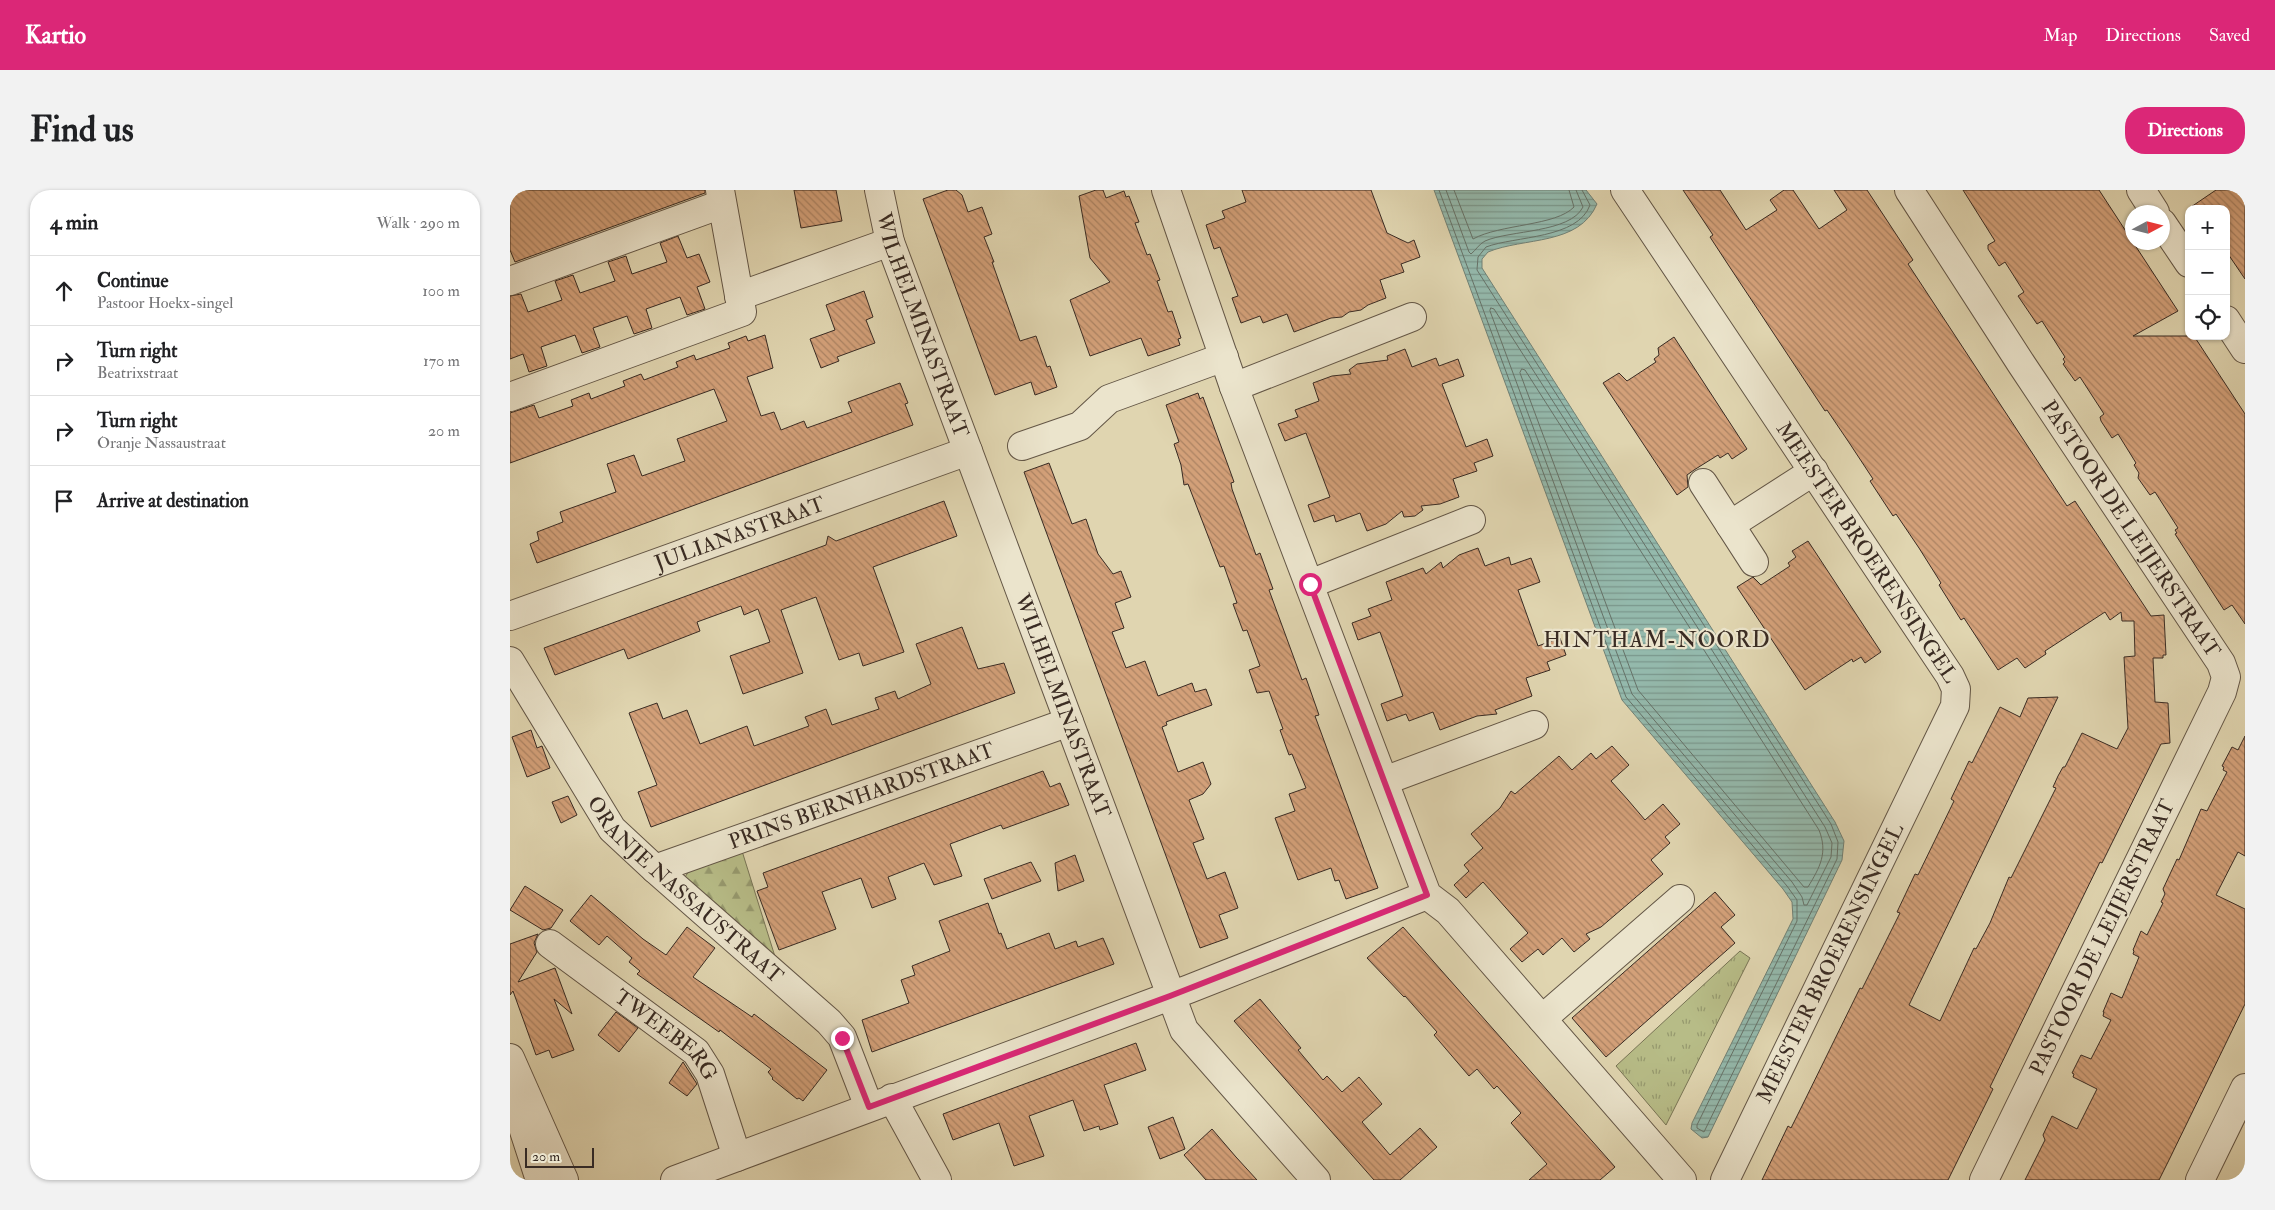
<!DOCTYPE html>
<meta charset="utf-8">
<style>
body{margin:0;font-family:"IM FELL Double Pica",serif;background:#f2f2f2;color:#202124}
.controls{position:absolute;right:15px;top:15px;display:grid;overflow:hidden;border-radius:10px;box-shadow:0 1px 4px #0004}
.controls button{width:45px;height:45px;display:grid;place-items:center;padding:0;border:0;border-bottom:1px solid #e0e0e0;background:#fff;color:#202124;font:25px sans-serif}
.compass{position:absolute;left:1615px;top:15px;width:45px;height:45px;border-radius:50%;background:#fff;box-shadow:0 1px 4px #0004;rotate:83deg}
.scale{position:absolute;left:15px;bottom:12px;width:69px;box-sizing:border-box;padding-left:5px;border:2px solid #392b23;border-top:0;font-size:14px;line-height:18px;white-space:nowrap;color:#392b23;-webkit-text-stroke:4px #ebe4cc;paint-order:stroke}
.stop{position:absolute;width:15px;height:15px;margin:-11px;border:4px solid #db2777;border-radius:50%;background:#fff}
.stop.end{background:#db2777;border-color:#fff;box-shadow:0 1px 5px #0008}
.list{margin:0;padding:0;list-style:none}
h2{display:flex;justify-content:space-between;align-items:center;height:65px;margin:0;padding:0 20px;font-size:21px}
h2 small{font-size:16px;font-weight:400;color:#757577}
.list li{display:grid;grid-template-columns:32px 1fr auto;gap:15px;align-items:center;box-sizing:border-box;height:70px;padding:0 20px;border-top:1px solid #e0e0e0}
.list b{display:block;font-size:19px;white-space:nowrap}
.list p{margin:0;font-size:16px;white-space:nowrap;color:#757577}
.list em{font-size:16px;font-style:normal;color:#757577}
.icon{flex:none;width:28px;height:28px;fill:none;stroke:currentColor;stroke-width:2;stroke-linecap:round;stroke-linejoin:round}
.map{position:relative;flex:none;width:1735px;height:990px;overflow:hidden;border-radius:20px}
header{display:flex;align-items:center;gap:30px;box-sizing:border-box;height:70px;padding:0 25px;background:#db2777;color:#fff}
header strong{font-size:24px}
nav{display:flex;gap:28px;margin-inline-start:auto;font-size:18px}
.intro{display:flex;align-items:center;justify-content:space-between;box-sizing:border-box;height:120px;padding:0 30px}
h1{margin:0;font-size:35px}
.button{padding:12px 22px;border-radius:20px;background:#db2777;color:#fff;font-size:18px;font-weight:700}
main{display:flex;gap:30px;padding:0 30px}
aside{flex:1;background:#fff;border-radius:20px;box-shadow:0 1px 4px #0004}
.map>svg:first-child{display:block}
.forest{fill:url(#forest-firs);stroke:#787455}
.park{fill:url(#park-tufts);stroke:#787455}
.water{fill:url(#water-rules);stroke:#708075}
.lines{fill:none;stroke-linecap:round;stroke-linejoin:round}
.shore{stroke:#667268;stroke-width:1}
.building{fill:url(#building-back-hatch);stroke:#392b23}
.minor-casing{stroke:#635646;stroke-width:30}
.minor{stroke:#ebe4cc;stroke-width:28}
.route{stroke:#db2777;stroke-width:6}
.labels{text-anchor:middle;stroke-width:4.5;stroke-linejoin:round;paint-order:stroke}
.street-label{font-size:21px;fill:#392b23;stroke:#ebe4cc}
.neighbourhood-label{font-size:22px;letter-spacing:1px;fill:#392b23;stroke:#ebe4cc}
</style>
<header>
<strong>Kartio</strong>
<nav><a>Map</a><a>Directions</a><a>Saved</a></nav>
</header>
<div class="intro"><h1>Find us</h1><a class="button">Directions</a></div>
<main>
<aside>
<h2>4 min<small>Walk · 290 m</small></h2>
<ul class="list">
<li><svg class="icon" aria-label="ahead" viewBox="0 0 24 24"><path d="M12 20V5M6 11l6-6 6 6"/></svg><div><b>Continue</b><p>Pastoor Hoekx-singel</p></div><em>100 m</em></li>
<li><svg class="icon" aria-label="right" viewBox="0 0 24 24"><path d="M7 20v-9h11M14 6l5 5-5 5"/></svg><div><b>Turn right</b><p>Beatrixstraat</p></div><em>170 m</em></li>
<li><svg class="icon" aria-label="right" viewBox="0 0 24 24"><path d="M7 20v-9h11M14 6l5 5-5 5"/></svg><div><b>Turn right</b><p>Oranje Nassaustraat</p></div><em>20 m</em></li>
<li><svg class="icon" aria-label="arrive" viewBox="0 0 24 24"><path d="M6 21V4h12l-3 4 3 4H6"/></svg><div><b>Arrive at destination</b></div></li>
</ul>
</aside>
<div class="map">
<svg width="1735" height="990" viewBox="0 0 1735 990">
<defs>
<pattern id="forest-firs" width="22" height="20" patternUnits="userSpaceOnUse" patternTransform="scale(1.25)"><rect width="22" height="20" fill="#b7bc87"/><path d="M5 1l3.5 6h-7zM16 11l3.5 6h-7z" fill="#96996e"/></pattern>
<pattern id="park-tufts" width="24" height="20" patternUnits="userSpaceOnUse" patternTransform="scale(1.25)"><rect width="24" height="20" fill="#b7bc87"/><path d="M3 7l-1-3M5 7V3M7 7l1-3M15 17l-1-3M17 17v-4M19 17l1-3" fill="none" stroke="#96996e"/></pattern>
<pattern id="water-rules" width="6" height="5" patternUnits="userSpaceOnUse" patternTransform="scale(1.25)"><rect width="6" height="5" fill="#94b9ac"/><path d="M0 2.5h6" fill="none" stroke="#7a978c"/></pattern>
<pattern id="building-back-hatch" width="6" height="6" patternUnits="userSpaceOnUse" patternTransform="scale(1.25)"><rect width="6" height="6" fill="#d3a079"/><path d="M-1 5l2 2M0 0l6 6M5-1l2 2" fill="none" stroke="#ac8363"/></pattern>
</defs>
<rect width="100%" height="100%" fill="#e0d5b0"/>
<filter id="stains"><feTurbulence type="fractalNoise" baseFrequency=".004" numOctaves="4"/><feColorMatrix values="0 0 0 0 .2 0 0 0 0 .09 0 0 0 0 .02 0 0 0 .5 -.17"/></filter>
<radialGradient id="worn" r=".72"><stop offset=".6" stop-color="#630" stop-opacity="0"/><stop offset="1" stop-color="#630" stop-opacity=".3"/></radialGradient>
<path class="forest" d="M 232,661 L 267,773 L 175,687 L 181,678 Z"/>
<path class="park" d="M 1230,761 L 1240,768 L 1156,935 L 1106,876 Z"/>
<path class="water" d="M 924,0 L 1076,0 L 1087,14 C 1069,56 1014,47 978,62 L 972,69 L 972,78 L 1325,632 L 1334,651 L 1332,670 L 1198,947 L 1192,948 L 1181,939 L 1182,933 L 1283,729 L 1282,712 L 1273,699 L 1112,510 Z"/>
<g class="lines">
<path class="shore" d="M 929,0 L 1116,507 L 1277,696 L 1287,710 L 1287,731 L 1187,935 L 1187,938 L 1194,942 L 1327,669 L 1328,652 L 1321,634 L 967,80 L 968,67 L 976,57 C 1005,46 1068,49 1080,15 L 1072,0
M 936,0 L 959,62 L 961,64 C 966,60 969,54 975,51 C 1000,40 1060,43 1073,17 L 1066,0
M 944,0 L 963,49 C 990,34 1046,36 1064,17 L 1059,0
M 981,118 L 984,119 L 1315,637 L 1322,653 L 1321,667 L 1297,715 L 1294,715 L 1292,707 L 1282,692 L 1122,504 L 980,121 Z
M 1012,179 L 1015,180 L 1309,640 C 1318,663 1310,677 1298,697 L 1294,697 L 1128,500 L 1010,183 Z"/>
</g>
<path class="building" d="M 0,0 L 195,0 L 195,3 L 5,72 L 0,60 Z
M 284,0 L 326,0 L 332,31 L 291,38 Z
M 438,0 L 446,0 L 452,5 L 458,22 L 472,17 L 482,44 L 474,47 L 484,72 L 482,72 L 510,151 L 526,146 L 537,177 L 540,176 L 547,197 L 525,205 L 521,192 L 485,205 L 413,9 Z
M 586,0 L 593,0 L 596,8 L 614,1 L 616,7 L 619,6 L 629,32 L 625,33 L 637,65 L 640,64 L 650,90 L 647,91 L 658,122 L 662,121 L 671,148 L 668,149 L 670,155 L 638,166 L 631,148 L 580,166 L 560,110 L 600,92 L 580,68 L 569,6 Z
M 732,0 L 861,0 L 877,43 L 898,53 L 904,50 L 910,67 L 891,74 L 894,82 L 870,90 L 876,108 L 858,115 L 851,120 L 839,122 L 832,127 L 821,128 L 784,142 L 777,124 L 753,133 L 750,126 L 731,133 L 722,108 L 728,106 L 710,57 L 704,59 L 696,35 L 715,28 L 712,21 L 736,12 Z
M 1173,0 L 1210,0 L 1236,40 L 1267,20 L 1260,10 L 1274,0 L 1283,0 L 1309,39 L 1337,20 L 1324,0 L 1357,0 L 1403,70 L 1398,74 L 1557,316 L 1565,311 L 1641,426 L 1654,425 L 1656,465 L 1653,465 L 1653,468 L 1643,468 L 1645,512 L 1658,513 L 1660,553 L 1651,554 L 1592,673 L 1590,672 L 1480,897 L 1483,899 L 1438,990 L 1252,990 L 1278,936 L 1281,938 L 1292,916 L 1350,798 L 1352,799 L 1390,723 L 1387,722 L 1405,684 L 1408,685 L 1444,611 L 1441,609 L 1459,571 L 1462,573 L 1490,517 L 1510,527 L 1518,508 L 1548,507 L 1399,815 L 1430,831 L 1464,758 L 1466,759 L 1480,733 L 1499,687 L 1501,688 L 1546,598 L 1543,597 L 1548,586 L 1553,577 L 1555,577 L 1572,543 L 1607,559 L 1618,538 L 1614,467 L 1625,466 L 1624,431 L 1612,431 L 1611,422 L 1600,430 L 1595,422 L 1535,461 L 1536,464 L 1515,478 L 1507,468 L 1488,480 L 1454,428 L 1451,430 L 1429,395 L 1431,393 L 1409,358 L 1386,324 L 1383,326 L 1360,291 L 1363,289 L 1340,254 L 1317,220 L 1315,221 L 1219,76 L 1200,47 L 1203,45 Z
M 1453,0 L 1589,0 L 1668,121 L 1623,146 L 1684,146 L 1735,224 L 1735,434 L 1722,415 L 1714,420 L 1665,344 L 1667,343 L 1665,340 L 1668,338 L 1645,302 L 1640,305 L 1628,288 L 1629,283 L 1624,275 L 1626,273 L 1608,244 L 1602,248 L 1591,231 L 1590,227 L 1594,224 L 1570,187 L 1565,191 L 1553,174 L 1555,172 L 1553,169 L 1555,167 L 1532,131 L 1527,134 L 1508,106 L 1514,102 L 1495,72 L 1489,76 L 1478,59 L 1478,55 L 1485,51 Z
M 1706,0 L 1735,0 L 1735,89 L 1716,61 L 1716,19 L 1678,19 Z
M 168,46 L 177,68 L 189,64 L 200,92 L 187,97 L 195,119 L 177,125 L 170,107 L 136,119 L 142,138 L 124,144 L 117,126 L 83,138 L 90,157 L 72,163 L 65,145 L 31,157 L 37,176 L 19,182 L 13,164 L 0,169 L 0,106 L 11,104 L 18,122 L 52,110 L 45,91 L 63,85 L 70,103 L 105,91 L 98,72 L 116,66 L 122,84 L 157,72 L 150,53 Z
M 354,101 L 363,127 L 356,130 L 365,153 L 327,167 L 329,171 L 311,178 L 300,149 L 325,140 L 316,115 Z
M 255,145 L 263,178 L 237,187 L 251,226 L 264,222 L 271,240 L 294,231 L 297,238 L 342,222 L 338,212 L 390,193 L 398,213 L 395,214 L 403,235 L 27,373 L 20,354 L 29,350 L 27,342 L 53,332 L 50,322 L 106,302 L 97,274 L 124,265 L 132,286 L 175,271 L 167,249 L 217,231 L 204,199 L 0,273 L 0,223 L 24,215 L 29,228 L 63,216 L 61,210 L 79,203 L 81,209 L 115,196 L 113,191 L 131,184 L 134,190 L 168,177 L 166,172 L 184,165 L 186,170 L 220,158 L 218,153 L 236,146 L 238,151 Z
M 1164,147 L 1237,259 L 1222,269 L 1218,263 L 1210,268 L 1208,265 L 1184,280 L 1177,285 L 1178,297 L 1167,305 L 1093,193 L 1109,183 L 1117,191 L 1146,172 L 1144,169 L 1149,165 L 1148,158 Z
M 895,159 L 902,177 L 926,168 L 929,176 L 948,169 L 954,186 L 932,194 L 944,225 L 956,257 L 977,249 L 983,266 L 964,273 L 967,281 L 943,289 L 949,307 L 930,314 L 911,316 L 913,320 L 905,326 L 894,327 L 892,321 L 876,334 L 857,341 L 850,323 L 826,332 L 824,325 L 804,332 L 798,315 L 820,307 L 796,243 L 775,251 L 768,234 L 788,227 L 785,220 L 809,211 L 803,193 L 822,186 L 841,184 L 839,180 L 847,174 L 878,170 L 877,166 Z
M 688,203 L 690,209 L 693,207 L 719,278 L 724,292 L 721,293 L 722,299 L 746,365 L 750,363 L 763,399 L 759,400 L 792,490 L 796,488 L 809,525 L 805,526 L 868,698 L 836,709 L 829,690 L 825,691 L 821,678 L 788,690 L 765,628 L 785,621 L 779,604 L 796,598 L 782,564 L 779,565 L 770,540 L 773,539 L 759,501 L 747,503 L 739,480 L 750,476 L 737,440 L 733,441 L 723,414 L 727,413 L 714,376 L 710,377 L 678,294 L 674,295 L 671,275 L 664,254 L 669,252 L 656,215 Z
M 539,273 L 562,334 L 576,329 L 588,364 L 603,384 L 611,381 L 621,407 L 605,413 L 614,438 L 602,442 L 616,478 L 635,471 L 648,506 L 682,493 L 685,502 L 696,499 L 702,515 L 656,532 L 657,535 L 652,537 L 668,582 L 693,572 L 701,594 L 693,604 L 679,610 L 694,649 L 683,653 L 697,689 L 715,682 L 728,718 L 709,725 L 718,748 L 690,758 L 514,282 Z
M 434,311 L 447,346 L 363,377 L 394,462 L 353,476 L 349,463 L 329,470 L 306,407 L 271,420 L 293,483 L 233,504 L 220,466 L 260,452 L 248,419 L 234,425 L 231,416 L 187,432 L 190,441 L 118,469 L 114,459 L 45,485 L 34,458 L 316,355 L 318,346 L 326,351 Z
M 1298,351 L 1371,462 L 1355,473 L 1351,467 L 1343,472 L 1342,469 L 1295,500 L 1227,397 L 1243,387 L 1251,395 L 1280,376 L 1278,373 L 1286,367 L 1282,361 Z
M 968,358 L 975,376 L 999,367 L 1001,375 L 1021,368 L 1030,392 L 1008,400 L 1028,456 L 1050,448 L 1056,465 L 1037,472 L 1040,480 L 1016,488 L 1022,506 L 985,520 L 987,524 L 967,526 L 930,540 L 923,522 L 899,531 L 896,524 L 877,531 L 871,514 L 893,506 L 870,442 L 848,450 L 842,433 L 861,426 L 858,419 L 882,410 L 876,392 L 913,378 L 916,384 L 931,372 L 933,378 L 949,365 Z
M 452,437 L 468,479 L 494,473 L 505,503 L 141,637 L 128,602 L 147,595 L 119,523 L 147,513 L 153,529 L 177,520 L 190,554 L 237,536 L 244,556 L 299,536 L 295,527 L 316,519 L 322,535 L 369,519 L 365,508 L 385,501 L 388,509 L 421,494 L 406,454 Z
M 21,540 L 27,558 L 32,556 L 40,578 L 17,587 L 2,547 Z
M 1735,546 L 1735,666 L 1728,662 L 1706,705 L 1735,719 L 1735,814 L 1659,970 L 1649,990 L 1515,990 L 1535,950 L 1533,945 L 1542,926 L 1567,939 L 1587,899 L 1563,887 L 1564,884 L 1562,883 L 1571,865 L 1581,869 L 1601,830 L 1593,826 L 1594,822 L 1593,822 L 1601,803 L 1612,808 L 1629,767 L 1623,764 L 1624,761 L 1623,760 L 1631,741 L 1637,745 L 1653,713 L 1651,712 L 1655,704 L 1653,699 L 1667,669 L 1669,670 L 1691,619 L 1697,621 L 1717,582 L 1713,580 L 1714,577 L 1712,576 L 1722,557 L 1728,560 Z
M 1102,556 L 1119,575 L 1101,591 L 1118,610 L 1135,630 L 1153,614 L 1170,634 L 1155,647 L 1160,653 L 1141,670 L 1153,684 L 1091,737 L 1076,744 L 1080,749 L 1064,762 L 1052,748 L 1033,765 L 1028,759 L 1012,772 L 1000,759 L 1018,743 L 973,692 L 956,708 L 944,695 L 959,681 L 954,675 L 973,658 L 961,644 L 990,618 L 1001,601 L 1005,604 L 1049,566 L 1062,580 L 1081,563 L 1086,569 Z
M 533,581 L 540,597 L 550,593 L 559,615 L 493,639 L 491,635 L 440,654 L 452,686 L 424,695 L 414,673 L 378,687 L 386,709 L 362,718 L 351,688 L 312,702 L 326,739 L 269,760 L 247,701 L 258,697 L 253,683 Z
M 58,606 L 67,625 L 51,633 L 42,612 Z
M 565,665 L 574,691 L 548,701 L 545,673 Z
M 521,672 L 531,691 L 482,709 L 474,689 Z
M 15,696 L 53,720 L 41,738 L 33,740 L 0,720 Z
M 1205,702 L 1225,725 L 1211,737 L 1225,753 L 1096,867 L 1062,828 Z
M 81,705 L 133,749 L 156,765 L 177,737 L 205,758 L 183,787 L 242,827 L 244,824 L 317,880 L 293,911 L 289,908 L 287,909 L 262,889 L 263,888 L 258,882 L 261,879 L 210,840 L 209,842 L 127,784 L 130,781 L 119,772 L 122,768 L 97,746 L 89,755 L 60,731 Z
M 478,713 L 489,744 L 491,743 L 497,759 L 539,743 L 545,759 L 566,751 L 568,757 L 593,748 L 604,774 L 362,862 L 352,830 L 399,813 L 391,790 L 405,785 L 402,776 L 440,761 L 429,731 Z
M 893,737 L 1105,977 L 1090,990 L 1019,990 L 1037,974 L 1001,933 L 1011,923 L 987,896 L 984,899 L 967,879 L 959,886 L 924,845 L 927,842 L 895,806 L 894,807 L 857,768 Z
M 28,744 L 24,753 L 27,762 L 8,792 L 45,778 L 62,824 L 44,809 L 64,860 L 42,868 L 39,860 L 26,865 L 3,801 L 0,805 L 0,754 Z
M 750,809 L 791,858 L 788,860 L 813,890 L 817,886 L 832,902 L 849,887 L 872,914 L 852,932 L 880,965 L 910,938 L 927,957 L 890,990 L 864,990 L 724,831 Z
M 106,822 L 128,838 L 109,862 L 88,845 Z
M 626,853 L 636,880 L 594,895 L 608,934 L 590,940 L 589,936 L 574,941 L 563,910 L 519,926 L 534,966 L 504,976 L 489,933 L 443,950 L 433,924 Z
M 173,872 L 187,894 L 177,906 L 159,893 Z
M 663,927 L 675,959 L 650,969 L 638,937 Z
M 702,939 L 726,967 L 747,990 L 696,990 L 674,965 Z"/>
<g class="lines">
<g class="minor-casing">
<g id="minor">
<path id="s1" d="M 369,0 L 380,52 L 674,840 L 806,990"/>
<path d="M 656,0 L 724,197 L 917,705 L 938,721 L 1172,990"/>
<path id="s2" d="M 1115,0 L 1440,486 L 1446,499 L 1445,516 L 1215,990"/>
<path id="s3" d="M 1399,0 L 1512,175 L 1711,473 L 1716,487 L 1712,502 L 1474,990"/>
<path d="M 1631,0 L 1645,22"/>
<path d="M 1652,33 L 1679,73"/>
<path d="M 0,91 L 212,14"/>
<path d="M 229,106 L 380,52"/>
<path d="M 1716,130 L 1735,159"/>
<path d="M 724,197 L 902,127"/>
<path d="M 0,207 L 232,122 L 210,0"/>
<path d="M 512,256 L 570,236 L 599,209 L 714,167"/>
<path d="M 1193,293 L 1244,372"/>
<path d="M 1220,335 L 1304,281"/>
<path d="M 800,394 L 961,330"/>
<path id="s4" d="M 0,426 L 458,261"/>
<path id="s5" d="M 0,471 L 102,639 L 145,679 L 319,832 L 332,847 L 359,917"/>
<path d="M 874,591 L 1024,535"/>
<path id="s6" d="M 145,679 L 559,532"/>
<path id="s7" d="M 40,754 L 186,862 L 200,884 L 227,967"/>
<path d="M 1032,829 L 1170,709"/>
<path d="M 0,868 L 54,990"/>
<path d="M 382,908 L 427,990"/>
<path d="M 5,913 L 30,990"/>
<path d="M 165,990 L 679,799 L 917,705"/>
<path d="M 1690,990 L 1735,898"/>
</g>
</g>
<use href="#minor" class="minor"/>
</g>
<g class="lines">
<path class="route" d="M 332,848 L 359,917 L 660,806 L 917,705 L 800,394"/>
</g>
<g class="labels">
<g class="street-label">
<text dy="7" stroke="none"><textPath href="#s1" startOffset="142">WILHELMINASTRAAT</textPath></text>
<text dy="7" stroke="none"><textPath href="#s3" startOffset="405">PASTOOR DE LEIJERSTRAAT</textPath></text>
<text dy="7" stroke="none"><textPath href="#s4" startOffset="244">JULIANASTRAAT</textPath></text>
<text dy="7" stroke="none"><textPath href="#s2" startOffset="436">MEESTER BROERENSINGEL</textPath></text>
<text dy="7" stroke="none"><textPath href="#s1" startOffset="548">WILHELMINASTRAAT</textPath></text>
<text dy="7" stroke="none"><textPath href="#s6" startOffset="219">PRINS BERNHARDSTRAAT</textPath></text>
<text dy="7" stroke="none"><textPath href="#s5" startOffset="291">ORANJE NASSAUSTRAAT</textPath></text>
<text transform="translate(1592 747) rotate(-64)" y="7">PASTOOR DE LEIJERSTRAAT</text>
<text transform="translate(1320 773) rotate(-64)" y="7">MEESTER BROERENSINGEL</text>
<text dy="7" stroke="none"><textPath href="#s7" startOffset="148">TWEEBERG</textPath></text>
</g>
<g class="neighbourhood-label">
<text x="1147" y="457">HINTHAM-NOORD</text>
</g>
</g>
<rect width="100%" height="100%" filter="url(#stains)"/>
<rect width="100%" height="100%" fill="url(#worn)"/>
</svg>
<div class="controls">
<button>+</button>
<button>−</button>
<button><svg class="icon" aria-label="locate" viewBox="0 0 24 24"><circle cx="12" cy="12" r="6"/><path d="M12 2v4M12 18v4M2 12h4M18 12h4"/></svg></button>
</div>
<svg class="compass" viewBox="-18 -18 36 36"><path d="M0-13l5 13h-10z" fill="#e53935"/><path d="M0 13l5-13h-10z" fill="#757577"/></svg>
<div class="scale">20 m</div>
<div class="stop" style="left:800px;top:394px"></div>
<div class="stop end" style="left:332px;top:848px"></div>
</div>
</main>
